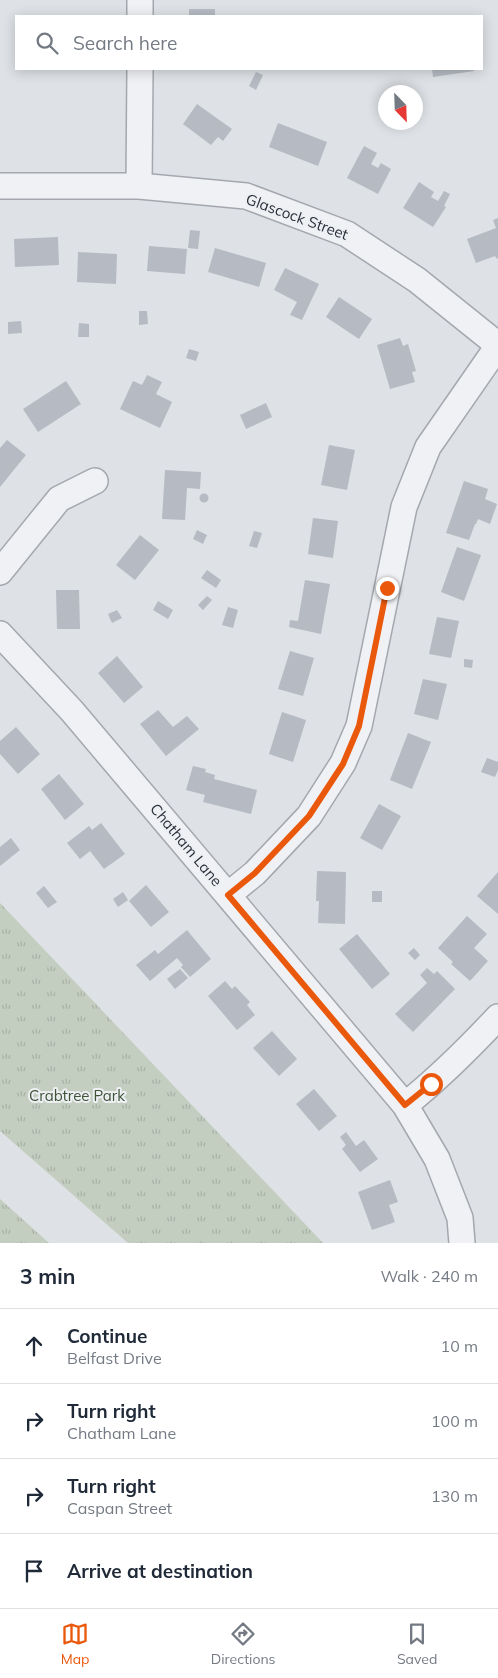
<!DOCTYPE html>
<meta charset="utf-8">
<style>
body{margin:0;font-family:Mulish,sans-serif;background:#f2f2f3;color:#1f2937}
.compass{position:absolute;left:378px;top:85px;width:45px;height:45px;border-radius:50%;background:#fff;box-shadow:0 2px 12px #0003;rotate:157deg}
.stop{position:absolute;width:15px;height:15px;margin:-11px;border:4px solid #ea580c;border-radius:50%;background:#fff}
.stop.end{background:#ea580c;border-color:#fff;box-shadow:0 1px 5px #0008}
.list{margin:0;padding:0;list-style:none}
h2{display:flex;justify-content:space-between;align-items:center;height:65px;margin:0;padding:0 20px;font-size:21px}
h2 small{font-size:16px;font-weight:400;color:#747a83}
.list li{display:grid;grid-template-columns:32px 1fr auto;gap:15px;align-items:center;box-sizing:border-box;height:75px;padding:0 20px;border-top:1px solid #e0e1e3}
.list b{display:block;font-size:19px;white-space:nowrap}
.list p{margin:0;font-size:16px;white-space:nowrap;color:#747a83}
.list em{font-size:16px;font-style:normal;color:#747a83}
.icon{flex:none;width:28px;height:28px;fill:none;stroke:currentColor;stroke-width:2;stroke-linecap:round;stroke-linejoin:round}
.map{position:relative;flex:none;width:498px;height:1243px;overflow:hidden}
.search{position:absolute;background:#fff;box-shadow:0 2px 12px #0003;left:15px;right:15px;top:15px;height:55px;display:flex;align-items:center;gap:12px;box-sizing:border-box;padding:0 18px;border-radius:0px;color:#747a83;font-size:19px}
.sheet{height:365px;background:#fff}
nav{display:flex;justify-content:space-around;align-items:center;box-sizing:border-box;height:70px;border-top:1px solid #e0e1e3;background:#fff;font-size:14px;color:#747a83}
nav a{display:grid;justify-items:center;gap:2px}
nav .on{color:#ea580c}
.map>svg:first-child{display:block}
.grass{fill:url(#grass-tufts)}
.building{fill:#b6bac2}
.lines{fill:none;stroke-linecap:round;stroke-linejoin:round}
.minor-casing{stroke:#a4a8ae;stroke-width:28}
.minor{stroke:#f0f1f4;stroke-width:25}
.route{stroke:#ea580c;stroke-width:6}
.labels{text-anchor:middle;stroke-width:4;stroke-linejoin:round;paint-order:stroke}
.street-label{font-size:15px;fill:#292f3a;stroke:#edeff3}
.park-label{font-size:15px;fill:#3d5438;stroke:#edeff3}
</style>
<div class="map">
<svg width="498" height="1243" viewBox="0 0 498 1243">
<defs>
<pattern id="grass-tufts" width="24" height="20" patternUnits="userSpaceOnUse" patternTransform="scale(1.25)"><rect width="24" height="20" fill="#c3cec0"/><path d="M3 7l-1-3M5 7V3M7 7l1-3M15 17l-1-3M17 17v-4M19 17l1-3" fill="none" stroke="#a8b1a6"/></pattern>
</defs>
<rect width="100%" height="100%" fill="#dee1e5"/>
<path class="grass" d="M 0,903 L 323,1243 L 128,1243 L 0,1131 Z
M 0,1199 L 49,1243 L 0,1243 Z"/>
<path class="building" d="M 189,9 L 215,9 L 215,16 L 189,16 Z
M 432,69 L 473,69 L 474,71 L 433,77 Z
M 256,72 L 263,75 L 256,90 L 249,86 Z
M 197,104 L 232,129 L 223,141 L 218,137 L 211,145 L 183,124 Z
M 278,123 L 327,142 L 318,166 L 269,147 Z
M 364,146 L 377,153 L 371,164 L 378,168 L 381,163 L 391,169 L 378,194 L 347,178 Z
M 419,182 L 434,192 L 431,197 L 438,201 L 444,191 L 450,194 L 444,206 L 446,207 L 433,227 L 403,208 Z
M 498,218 L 498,258 L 497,259 L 495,256 L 476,263 L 467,239 L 496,228 L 493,220 Z
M 190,230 L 200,231 L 198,249 L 188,248 Z
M 58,237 L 59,265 L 15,267 L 14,239 Z
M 149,246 L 187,249 L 185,274 L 147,271 Z
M 215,248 L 266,263 L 259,287 L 208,272 Z
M 78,252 L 117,254 L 116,284 L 77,282 Z
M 285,268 L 319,284 L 302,320 L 290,315 L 297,302 L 274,290 Z
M 339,297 L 372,319 L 359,339 L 326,317 Z
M 139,311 L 147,311 L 148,324 L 139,325 Z
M 21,321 L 22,333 L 8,334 L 8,322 Z
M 79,323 L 89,324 L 89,337 L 78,337 Z
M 400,338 L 403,346 L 408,344 L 416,371 L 412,372 L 415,382 L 390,389 L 377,345 Z
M 189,349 L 199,352 L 196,361 L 186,358 Z
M 147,375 L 162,382 L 156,394 L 172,402 L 160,428 L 120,409 L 133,381 L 142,385 Z
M 66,381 L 81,404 L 38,432 L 23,409 Z
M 266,403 L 272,417 L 246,429 L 240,415 Z
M 7,440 L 26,455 L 0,487 L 0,448 Z
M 329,445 L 355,450 L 347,490 L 321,485 Z
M 165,470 L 201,472 L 200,489 L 187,488 L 185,520 L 162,519 Z
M 464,481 L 488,489 L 485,499 L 497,504 L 490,524 L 478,519 L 476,524 L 475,524 L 469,540 L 446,533 Z
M199.5 498a4.5 4.5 0 1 1 9 0a4.5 4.5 0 1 1-9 0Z
M 313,518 L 338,521 L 333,558 L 308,554 Z
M 197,530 L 207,535 L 203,544 L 193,539 Z
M 254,531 L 262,533 L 257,548 L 249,546 Z
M 140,535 L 159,550 L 135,580 L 116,565 Z
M 457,547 L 481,555 L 464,601 L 441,592 Z
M 207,570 L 221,580 L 216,588 L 201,578 Z
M 305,580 L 330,584 L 321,634 L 289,627 L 290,620 L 298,621 Z
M 56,590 L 79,590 L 80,629 L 57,629 Z
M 207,596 L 212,600 L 203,610 L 198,605 Z
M 158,601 L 173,610 L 168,619 L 153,610 Z
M 228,607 L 238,610 L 233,628 L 222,625 Z
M 117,610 L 122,618 L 112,623 L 108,614 Z
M 437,617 L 459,621 L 451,658 L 429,654 Z
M 290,651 L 314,658 L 303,696 L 278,689 Z
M 117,656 L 143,687 L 124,703 L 98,673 Z
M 464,659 L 473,660 L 472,668 L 464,667 Z
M 423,679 L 447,684 L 438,720 L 414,714 Z
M 158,710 L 173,727 L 187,716 L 199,729 L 166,756 L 140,724 Z
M 282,712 L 306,720 L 293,762 L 269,754 Z
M 16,727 L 40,754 L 18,774 L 0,754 L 0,741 Z
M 408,733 L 431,742 L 412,789 L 390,780 Z
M 487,758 L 498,762 L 498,770 L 495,777 L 481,772 Z
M 193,766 L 206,769 L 205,772 L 215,775 L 214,779 L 257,790 L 251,814 L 203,802 L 205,795 L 186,790 Z
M 59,774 L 84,804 L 65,820 L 41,789 Z
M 379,804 L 401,816 L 382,850 L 360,838 Z
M 101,823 L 125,854 L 104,869 L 90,851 L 80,859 L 67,843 L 89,826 L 92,830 Z
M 11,838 L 20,850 L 0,866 L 0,847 Z
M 317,871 L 346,872 L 345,924 L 318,923 L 319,901 L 316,901 Z
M 498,872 L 498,914 L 477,896 Z
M 146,885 L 169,912 L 151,927 L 129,901 Z
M 44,886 L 57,902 L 48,908 L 36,893 Z
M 372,891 L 382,891 L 382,902 L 372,902 Z
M 123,892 L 128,900 L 118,907 L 113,899 Z
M 467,916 L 487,934 L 474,948 L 488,961 L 470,981 L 451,964 L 453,962 L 438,948 Z
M 187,930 L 211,959 L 190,977 L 181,967 L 183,965 L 177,958 L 150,981 L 136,965 L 155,950 L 158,954 Z
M 357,934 L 390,974 L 372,989 L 339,949 Z
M 414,948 L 420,955 L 415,960 L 408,953 Z
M 427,968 L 434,974 L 437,971 L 455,989 L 413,1032 L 395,1014 L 427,983 L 420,975 Z
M 180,969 L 188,978 L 175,989 L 167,979 Z
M 225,981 L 232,989 L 235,986 L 250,1002 L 247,1005 L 255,1015 L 237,1030 L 208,996 Z
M 272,1031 L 297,1059 L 279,1076 L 253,1048 Z
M 314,1089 L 337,1116 L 319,1131 L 296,1104 Z
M 346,1132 L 356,1146 L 364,1140 L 378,1159 L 360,1172 L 342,1149 L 346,1145 L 340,1137 Z
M 390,1180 L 398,1202 L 389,1205 L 395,1222 L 372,1230 L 358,1192 Z"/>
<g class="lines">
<g class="minor-casing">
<path id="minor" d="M 140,16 L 140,0
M 0,186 L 139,186 L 246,196 L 347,234 L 417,280 L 498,345
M 139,186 L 140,69
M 0,572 L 59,499 L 95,481
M 0,634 L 72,711 L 405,1105 L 437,1159 L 460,1218 L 462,1243
M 228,895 L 255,873 L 309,816 L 343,763 L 359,726 L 404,507 L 428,447 L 498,346
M 405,1105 C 439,1078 469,1048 498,1017"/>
</g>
<use href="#minor" class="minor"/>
</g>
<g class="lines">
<path class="route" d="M 387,588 L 359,726 L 343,764 L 309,816 L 255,873 L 228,895 L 405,1105 L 431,1084"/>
</g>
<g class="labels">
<g class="street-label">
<text transform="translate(297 217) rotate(20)" y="5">Glascock Street</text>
<text transform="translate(186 845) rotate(50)" y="5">Chatham Lane</text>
</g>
<g class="park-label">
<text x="77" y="1101">Crabtree Park</text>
</g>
</g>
</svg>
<svg class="compass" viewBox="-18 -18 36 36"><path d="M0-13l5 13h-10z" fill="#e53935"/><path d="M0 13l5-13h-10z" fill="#747a83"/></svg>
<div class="stop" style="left:431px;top:1084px"></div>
<div class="stop end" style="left:387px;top:588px"></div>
<div class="search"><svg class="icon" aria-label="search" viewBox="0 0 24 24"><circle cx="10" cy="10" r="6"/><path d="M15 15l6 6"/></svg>Search here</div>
</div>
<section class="sheet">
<h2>3 min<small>Walk · 240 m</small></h2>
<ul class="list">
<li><svg class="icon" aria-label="ahead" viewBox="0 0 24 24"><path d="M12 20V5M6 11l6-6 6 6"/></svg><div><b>Continue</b><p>Belfast Drive</p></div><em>10 m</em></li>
<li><svg class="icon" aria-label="right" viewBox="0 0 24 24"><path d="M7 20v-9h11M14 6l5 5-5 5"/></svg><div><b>Turn right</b><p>Chatham Lane</p></div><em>100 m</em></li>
<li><svg class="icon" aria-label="right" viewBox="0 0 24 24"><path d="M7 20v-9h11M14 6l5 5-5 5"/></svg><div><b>Turn right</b><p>Caspan Street</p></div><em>130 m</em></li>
<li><svg class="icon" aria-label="arrive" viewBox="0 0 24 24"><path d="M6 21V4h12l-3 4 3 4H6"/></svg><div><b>Arrive at destination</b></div></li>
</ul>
</section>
<nav>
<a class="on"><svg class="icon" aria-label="map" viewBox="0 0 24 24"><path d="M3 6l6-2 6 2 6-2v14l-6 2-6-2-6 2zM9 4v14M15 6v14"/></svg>Map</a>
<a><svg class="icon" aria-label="directions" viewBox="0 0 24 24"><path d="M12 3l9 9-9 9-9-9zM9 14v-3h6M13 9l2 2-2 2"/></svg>Directions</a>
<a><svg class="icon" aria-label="saved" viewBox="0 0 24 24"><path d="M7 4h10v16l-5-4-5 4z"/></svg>Saved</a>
</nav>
